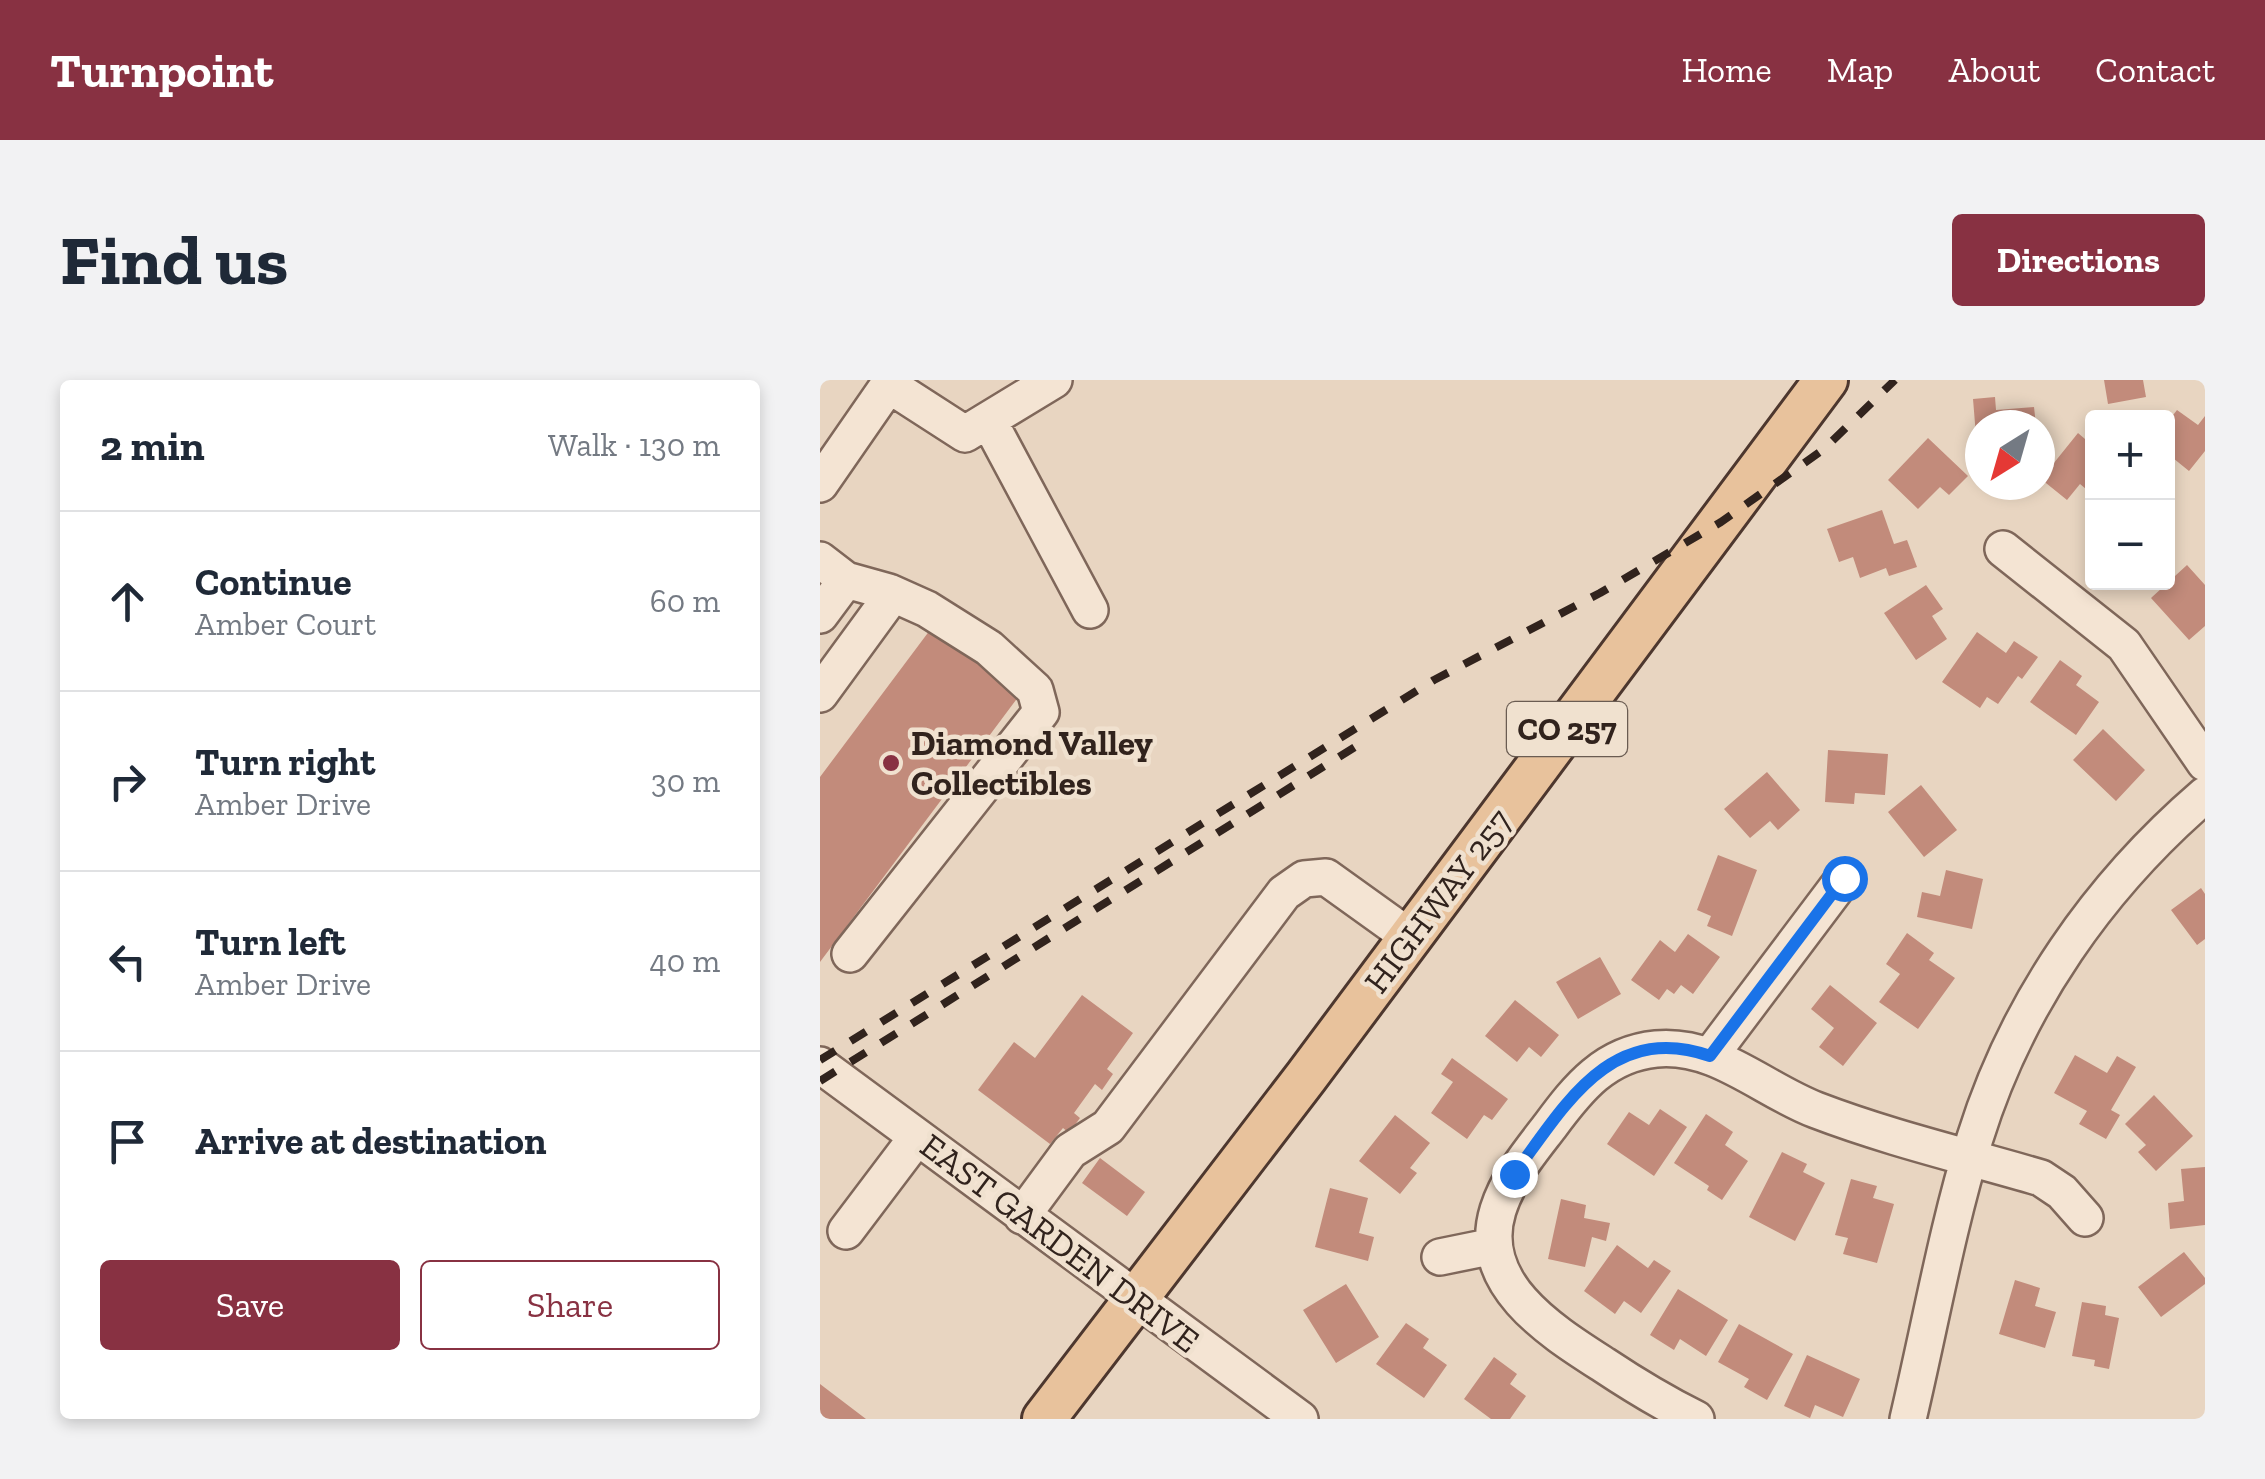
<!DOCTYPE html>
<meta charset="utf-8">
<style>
body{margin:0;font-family:"Zilla Slab",serif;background:#f2f2f3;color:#1f2937}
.controls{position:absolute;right:30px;top:30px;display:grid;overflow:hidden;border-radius:10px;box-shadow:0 5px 15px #0003}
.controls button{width:90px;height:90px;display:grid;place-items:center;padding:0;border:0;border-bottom:2px solid #e0e1e3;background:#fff;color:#1f2937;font:50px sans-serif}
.compass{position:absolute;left:1145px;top:30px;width:90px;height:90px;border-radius:50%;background:#fff;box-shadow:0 5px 15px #0003;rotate:217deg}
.stop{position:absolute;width:30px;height:30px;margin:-22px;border:8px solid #1a73e8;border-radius:50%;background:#fff}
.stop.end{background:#1a73e8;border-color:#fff;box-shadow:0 2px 10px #0008}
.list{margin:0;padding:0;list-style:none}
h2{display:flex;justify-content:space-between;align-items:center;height:130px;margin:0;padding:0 40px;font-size:42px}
h2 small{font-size:32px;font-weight:400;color:#747a83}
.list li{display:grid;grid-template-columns:65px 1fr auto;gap:30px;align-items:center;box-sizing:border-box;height:180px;padding:0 40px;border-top:2px solid #e0e1e3}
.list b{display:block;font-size:38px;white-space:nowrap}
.list p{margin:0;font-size:32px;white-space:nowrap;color:#747a83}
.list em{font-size:32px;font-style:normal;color:#747a83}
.actions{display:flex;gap:20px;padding:30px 40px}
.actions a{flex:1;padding:22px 0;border:2px solid #883142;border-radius:10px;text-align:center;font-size:35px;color:#883142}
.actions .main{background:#883142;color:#fff}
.icon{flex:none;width:55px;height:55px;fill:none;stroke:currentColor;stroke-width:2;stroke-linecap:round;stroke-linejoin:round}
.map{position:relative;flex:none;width:1385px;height:1039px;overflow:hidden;border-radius:10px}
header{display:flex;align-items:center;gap:60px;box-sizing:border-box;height:140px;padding:0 50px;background:#883142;color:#fff}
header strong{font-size:48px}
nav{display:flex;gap:55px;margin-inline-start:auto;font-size:35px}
.intro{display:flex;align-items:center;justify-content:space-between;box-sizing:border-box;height:240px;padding:0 60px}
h1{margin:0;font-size:70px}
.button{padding:25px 45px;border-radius:10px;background:#883142;color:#fff;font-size:35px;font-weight:700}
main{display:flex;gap:60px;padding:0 60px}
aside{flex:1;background:#fff;border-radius:10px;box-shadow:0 5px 15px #0003}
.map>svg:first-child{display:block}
.building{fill:#c28b7b}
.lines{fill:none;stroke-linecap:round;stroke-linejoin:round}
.minor-casing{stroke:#7f675a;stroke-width:40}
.major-casing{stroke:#4d372e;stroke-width:48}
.minor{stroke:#f4e4d3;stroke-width:35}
.major{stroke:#e8c29c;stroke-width:42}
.rail{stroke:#31231d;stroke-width:8;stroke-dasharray:18 18;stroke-linecap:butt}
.route{stroke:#1a73e8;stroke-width:12}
.poi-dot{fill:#883142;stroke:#f0e1cf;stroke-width:4}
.labels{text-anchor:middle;stroke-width:9;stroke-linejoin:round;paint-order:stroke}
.shield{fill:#f0e1cf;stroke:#6a5c52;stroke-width:2.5}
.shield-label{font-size:32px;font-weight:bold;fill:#31231d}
.poi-label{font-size:35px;font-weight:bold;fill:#31231d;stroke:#f0e1cf;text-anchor:start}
.street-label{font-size:35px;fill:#31231d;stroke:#f0e1cf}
</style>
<header>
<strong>Turnpoint</strong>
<nav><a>Home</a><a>Map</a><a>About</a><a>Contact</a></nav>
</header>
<div class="intro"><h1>Find us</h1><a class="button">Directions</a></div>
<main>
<aside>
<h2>2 min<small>Walk · 130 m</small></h2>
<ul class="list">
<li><svg class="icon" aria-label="ahead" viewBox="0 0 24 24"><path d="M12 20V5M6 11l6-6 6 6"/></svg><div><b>Continue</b><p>Amber Court</p></div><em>60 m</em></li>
<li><svg class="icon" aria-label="right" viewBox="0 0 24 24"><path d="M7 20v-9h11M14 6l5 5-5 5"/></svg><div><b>Turn right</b><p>Amber Drive</p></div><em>30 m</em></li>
<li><svg class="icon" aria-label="left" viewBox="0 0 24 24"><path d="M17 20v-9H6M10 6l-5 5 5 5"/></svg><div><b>Turn left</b><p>Amber Drive</p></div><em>40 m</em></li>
<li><svg class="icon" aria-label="arrive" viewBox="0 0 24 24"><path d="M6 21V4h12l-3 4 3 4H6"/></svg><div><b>Arrive at destination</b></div></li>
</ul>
<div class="actions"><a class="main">Save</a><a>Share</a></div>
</aside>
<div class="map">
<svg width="1385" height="1039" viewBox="0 0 1385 1039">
<rect width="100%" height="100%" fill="#e8d5c1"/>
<path class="building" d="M 1284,0 L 1323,0 L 1326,17 L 1288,24 Z
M 1175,17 L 1176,30 L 1214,27 L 1216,45 L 1160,45 L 1160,68 L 1157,68 L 1153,19 Z
M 1357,30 L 1378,45 L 1385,36 L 1385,71 L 1369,91 L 1348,74 L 1348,38 L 1335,38 L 1340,31 L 1350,39 Z
M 1258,53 L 1272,65 L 1272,114 L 1260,104 L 1247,120 L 1221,99 Z
M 1108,58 L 1148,96 L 1129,115 L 1120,107 L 1098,129 L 1068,100 Z
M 1062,130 L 1074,164 L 1087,160 L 1097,187 L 1069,196 L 1066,188 L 1040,198 L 1033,177 L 1019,182 L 1007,149 Z
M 1367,185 L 1385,205 L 1385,246 L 1369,260 L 1331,218 Z
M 1106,205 L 1123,229 L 1112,236 L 1127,259 L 1096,280 L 1064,233 Z
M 113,246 L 202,312 L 0,582 L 0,397 Z
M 1157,252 L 1186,273 L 1194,261 L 1218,277 L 1202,299 L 1198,296 L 1178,324 L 1167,317 L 1160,328 L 1122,302 Z
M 1240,280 L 1262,296 L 1256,305 L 1279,322 L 1256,355 L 1210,322 Z
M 1283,349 L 1325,390 L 1296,421 L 1253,380 Z
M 1008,370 L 1068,374 L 1065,415 L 1035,413 L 1034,424 L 1005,422 Z
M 947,392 L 980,430 L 958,450 L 950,441 L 930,458 L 904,429 Z
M 1101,405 L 1137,450 L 1104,477 L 1068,432 Z
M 898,475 L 937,490 L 912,556 L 887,546 L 891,536 L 877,530 Z
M 1126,490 L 1163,499 L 1152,549 L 1097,537 L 1102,512 L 1120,516 Z
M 1381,508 L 1385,514 L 1385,559 L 1377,565 L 1351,530 Z
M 1087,553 L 1114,573 L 1109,580 L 1135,598 L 1098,649 L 1059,622 L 1080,594 L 1066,584 Z
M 868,554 L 900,577 L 873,614 L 861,605 L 854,614 L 847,609 L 839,620 L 811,600 L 840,560 L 855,572 Z
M 780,577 L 801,614 L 758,639 L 736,602 Z
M 1010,605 L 1057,643 L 1023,686 L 999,667 L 1014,648 L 991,629 Z
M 262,615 L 313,653 L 287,689 L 293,694 L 282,710 L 275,704 L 254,733 L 260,738 L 249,753 L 243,748 L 230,764 L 158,710 L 194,662 L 215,678 Z
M 695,620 L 739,655 L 721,677 L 709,667 L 697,682 L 665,656 Z
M 1255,675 L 1287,693 L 1297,676 L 1316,687 L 1291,730 L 1300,735 L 1286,759 L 1259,744 L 1267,731 L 1234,713 Z
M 632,678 L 688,719 L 672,740 L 664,735 L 647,759 L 611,733 L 633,702 L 621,694 Z
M 1334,715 L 1373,756 L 1336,791 L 1318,772 L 1326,765 L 1305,744 Z
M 840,729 L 867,747 L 834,796 L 787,764 L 809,732 L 829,745 Z
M 886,734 L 913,752 L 905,765 L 928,781 L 902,820 L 887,810 L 889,806 L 854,783 Z
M 575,735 L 610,763 L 590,788 L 597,793 L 580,814 L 539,781 Z
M 962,772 L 987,784 L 983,792 L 1005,803 L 975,861 L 929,837 Z
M 280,778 L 325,812 L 307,836 L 262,803 Z
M 1385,787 L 1385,845 L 1350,849 L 1348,823 L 1364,821 L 1361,789 Z
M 1031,799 L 1057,806 L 1053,818 L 1074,824 L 1057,883 L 1023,874 L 1028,858 L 1015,855 Z
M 510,808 L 548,818 L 539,853 L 554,857 L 548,881 L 495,867 Z
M 741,819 L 766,825 L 764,838 L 790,843 L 786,861 L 772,857 L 765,887 L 728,879 Z
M 797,865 L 828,888 L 834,880 L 851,891 L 821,933 L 804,921 L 795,934 L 764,911 Z
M 1364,872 L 1385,898 L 1385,904 L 1341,937 L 1318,907 Z
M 1195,900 L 1220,908 L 1215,926 L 1236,932 L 1225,968 L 1179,954 Z
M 526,904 L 559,957 L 516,983 L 483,930 Z
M 858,909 L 908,940 L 886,976 L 860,959 L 854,970 L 830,955 Z
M 1262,922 L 1286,926 L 1285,935 L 1299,938 L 1289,989 L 1274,986 L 1275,980 L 1252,976 Z
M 586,943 L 609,959 L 603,968 L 627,985 L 604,1018 L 556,984 Z
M 919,944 L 973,974 L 947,1020 L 924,1007 L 929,999 L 898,982 Z
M 987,975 L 1040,999 L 1023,1037 L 995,1025 L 990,1038 L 964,1026 Z
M 674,977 L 697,994 L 690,1004 L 706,1016 L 690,1039 L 671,1039 L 644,1019 Z
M 0,1004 L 46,1039 L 0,1039 Z"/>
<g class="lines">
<g class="minor-casing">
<path id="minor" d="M 69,5 L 145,54 L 234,0
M 169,41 L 270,230
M 0,104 L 72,0
M 1183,169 L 1304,265 L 1385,383
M 0,180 L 26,200 L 0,235
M 26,200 L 69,212 L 107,229 L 169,268 L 215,310 L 221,332 L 30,574
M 0,314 L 73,214
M 890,676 L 1024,498
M 0,685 L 480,1039
M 202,836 L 250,771 L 288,747 L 464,513 L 484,499 L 506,497 L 591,558
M 26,851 L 97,757
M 620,877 L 674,866
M 876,1039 C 844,1023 814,1005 784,985 C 731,951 655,904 678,830 C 688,798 710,772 730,746 C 758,708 785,674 836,669 C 896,663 943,710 996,730 C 1069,758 1146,776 1221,798 L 1242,812 L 1265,838
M 1088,1039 C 1110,946 1127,848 1155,758 C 1197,623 1279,506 1385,415"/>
</g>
<g class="major-casing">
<path id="major" d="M 224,1039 L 486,697 L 1006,0"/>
</g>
<use href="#minor" class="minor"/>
<use href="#major" class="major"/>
<path class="rail" d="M 0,680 L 614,300 L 780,213 L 901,142 L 1004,69 L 1075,0
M 0,701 L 543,362"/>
</g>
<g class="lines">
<path class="route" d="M 694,794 C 744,727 790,641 890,676 L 1024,498"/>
</g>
<circle class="poi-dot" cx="71" cy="383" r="10"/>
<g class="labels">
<rect class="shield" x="687" y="322" width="120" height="54" rx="8"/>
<g class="shield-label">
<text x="747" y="360">CO 257</text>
</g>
<g class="poi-label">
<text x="91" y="375">Diamond Valley<tspan x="91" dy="40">Collectibles</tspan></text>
</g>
<g class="street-label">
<text transform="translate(618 521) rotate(-53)" y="12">HIGHWAY 257</text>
<text transform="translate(240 863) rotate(37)" y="12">EAST GARDEN DRIVE</text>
</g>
</g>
</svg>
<div class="controls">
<button>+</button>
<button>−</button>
</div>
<svg class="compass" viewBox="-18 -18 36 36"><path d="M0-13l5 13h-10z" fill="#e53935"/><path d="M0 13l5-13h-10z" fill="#747a83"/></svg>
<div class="stop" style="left:1024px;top:498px"></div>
<div class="stop end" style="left:694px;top:794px"></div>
</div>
</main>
